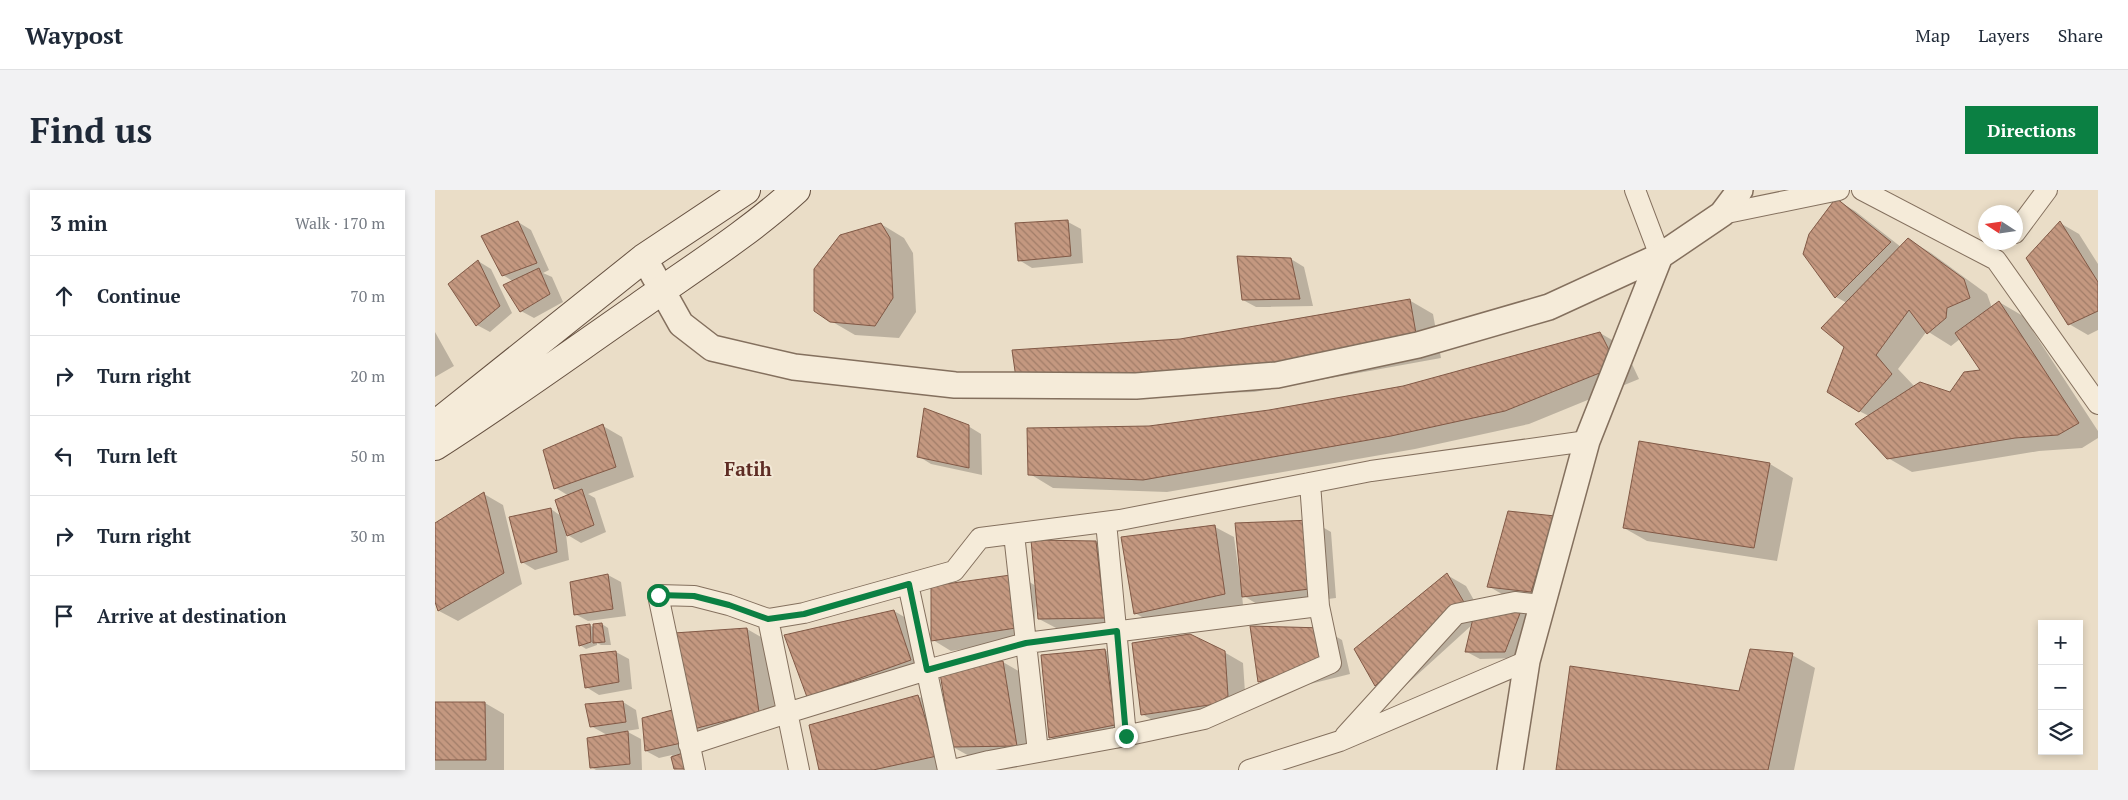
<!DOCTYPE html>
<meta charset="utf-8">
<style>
body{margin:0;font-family:"PT Serif",serif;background:#f2f2f3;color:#1f2937}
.controls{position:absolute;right:15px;bottom:15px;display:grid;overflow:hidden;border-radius:0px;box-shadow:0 2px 8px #0003}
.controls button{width:45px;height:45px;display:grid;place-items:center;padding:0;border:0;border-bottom:1px solid #e0e1e3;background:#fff;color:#1f2937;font:25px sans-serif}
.compass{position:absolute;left:1543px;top:15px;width:45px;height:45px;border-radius:50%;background:#fff;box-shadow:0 2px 8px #0003;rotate:282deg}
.stop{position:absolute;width:15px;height:15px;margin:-11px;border:4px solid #0b8043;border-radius:50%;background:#fff}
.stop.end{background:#0b8043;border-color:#fff;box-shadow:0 1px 5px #0008}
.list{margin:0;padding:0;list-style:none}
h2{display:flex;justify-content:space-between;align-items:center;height:65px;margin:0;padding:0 20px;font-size:21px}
h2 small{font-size:16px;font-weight:400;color:#747a83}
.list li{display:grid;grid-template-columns:32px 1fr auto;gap:15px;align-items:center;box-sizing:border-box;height:80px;padding:0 20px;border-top:1px solid #e0e1e3}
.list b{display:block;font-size:19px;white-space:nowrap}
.list em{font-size:16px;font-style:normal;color:#747a83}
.icon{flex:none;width:28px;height:28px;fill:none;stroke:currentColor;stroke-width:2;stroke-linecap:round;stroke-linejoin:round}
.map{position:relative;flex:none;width:1663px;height:580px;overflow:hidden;border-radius:0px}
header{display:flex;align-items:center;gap:30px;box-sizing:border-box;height:70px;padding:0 25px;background:#fff;border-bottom:1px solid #e0e1e3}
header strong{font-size:24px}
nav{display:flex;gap:28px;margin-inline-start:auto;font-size:18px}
.intro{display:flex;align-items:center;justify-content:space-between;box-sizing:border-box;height:120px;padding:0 30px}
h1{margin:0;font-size:35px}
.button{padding:12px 22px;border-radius:0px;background:#0b8043;color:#fff;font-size:18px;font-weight:700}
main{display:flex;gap:30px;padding:0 30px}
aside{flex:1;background:#fff;border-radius:0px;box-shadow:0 2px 8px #0003}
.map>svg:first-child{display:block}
.shadow{fill:#0003;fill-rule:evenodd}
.building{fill:url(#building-back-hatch);stroke:#815946}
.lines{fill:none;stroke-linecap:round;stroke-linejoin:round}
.minor-casing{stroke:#84705e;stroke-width:22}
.tertiary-casing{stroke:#84705e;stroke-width:28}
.secondary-casing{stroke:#665141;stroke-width:30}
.minor{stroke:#f5ebd9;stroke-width:20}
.tertiary{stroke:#f5ebd9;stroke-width:25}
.secondary{stroke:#f5ebd9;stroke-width:28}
.route{stroke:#0b8043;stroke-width:6}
.labels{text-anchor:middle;stroke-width:4;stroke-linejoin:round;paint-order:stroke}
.district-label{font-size:19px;font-weight:bold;fill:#5e2c24;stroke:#f2e8d6}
</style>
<header>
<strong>Waypost</strong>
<nav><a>Map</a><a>Layers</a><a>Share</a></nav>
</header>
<div class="intro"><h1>Find us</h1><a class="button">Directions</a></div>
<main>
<aside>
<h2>3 min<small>Walk · 170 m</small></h2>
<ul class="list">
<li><svg class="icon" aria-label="ahead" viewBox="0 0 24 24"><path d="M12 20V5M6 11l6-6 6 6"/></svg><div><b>Continue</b></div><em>70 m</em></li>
<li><svg class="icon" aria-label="right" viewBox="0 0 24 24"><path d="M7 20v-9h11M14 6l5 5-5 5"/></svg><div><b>Turn right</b></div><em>20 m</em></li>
<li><svg class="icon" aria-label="left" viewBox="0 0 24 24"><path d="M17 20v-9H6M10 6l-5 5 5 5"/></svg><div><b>Turn left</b></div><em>50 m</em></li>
<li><svg class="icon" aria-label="right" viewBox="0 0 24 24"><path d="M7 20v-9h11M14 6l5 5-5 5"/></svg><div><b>Turn right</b></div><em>30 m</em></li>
<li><svg class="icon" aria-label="arrive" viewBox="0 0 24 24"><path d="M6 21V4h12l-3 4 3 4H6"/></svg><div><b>Arrive at destination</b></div></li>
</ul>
</aside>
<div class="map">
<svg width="1663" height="580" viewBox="0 0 1663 580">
<defs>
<pattern id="building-back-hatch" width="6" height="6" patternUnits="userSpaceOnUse" patternTransform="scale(1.25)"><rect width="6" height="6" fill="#c49880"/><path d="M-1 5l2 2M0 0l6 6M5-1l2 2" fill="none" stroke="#a07c68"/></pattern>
</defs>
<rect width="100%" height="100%" fill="#eaddc7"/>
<path class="shadow" d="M 1401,10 L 1420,21 L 1466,57 L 1473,49 L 1496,63 L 1552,104 L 1557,118 L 1564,112 L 1588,126 L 1663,241 L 1663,248 L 1647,258 L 1604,261 L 1477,282 L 1453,268 L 1434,226 L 1424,221 L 1410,156 L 1412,113 L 1401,107 ZM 1492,141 L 1516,156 L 1525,149 L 1547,181 L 1515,203 L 1480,197 L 1463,179 Z
M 83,32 L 96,40 L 114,80 L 108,83 L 117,87 L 128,112 L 99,128 L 86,121 L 79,92 L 68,85 Z
M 633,32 L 646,39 L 648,73 L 597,78 L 584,70 Z
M 1625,33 L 1644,44 L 1663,74 L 1663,140 L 1653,145 L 1634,134 Z
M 446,34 L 469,48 L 478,63 L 481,122 L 464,148 L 420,145 L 396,131 Z
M 856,69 L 869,77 L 878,116 L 821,117 L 808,110 Z
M 43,71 L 56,79 L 77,123 L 55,142 L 42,135 Z
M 974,110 L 998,124 L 1006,168 L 819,202 L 607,208 L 746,150 Z
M 0,142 L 19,176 L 0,187 Z
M 1165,143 L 1189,157 L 1204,189 L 1094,234 L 980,259 L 732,302 L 618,298 L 595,284 L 714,237 L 834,222 L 968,197 Z
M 168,236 L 187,247 L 199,287 L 153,304 L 160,308 L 171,342 L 146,353 L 131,344 L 134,370 L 100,380 L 87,372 L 116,319 L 126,326 L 134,306 L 121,298 Z
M 533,236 L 546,244 L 547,285 L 496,274 L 483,266 Z
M 1205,252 L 1335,274 L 1358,288 L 1342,371 L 1212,351 L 1189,338 Z
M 49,304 L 68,315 L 87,394 L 23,431 L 4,421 L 0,408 L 0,334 Z
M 877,331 L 896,342 L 901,408 L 827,417 L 807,405 L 808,415 L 719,434 L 700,423 L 780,337 L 799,347 L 805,391 Z
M 1138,338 L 1114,412 L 1072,407 L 1053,396 Z
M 660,352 L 679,363 L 688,438 L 623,439 L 604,429 L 603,410 L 601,410 L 599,448 L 516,461 L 498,450 L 583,385 L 601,396 Z
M 173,385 L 186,392 L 191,426 L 153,431 L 140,424 L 137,393 Z
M 1012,385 L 1031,396 L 1045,421 L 1101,422 L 1084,468 L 1045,469 L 1032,462 L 1038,434 L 959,506 L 940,495 Z
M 459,421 L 478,432 L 494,480 L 373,506 Z
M 167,434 L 173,438 L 176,455 L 166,455 L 162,453 L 162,455 L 151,459 L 145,455 L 155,435 L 159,438 Z
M 312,439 L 331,450 L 342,532 L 263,560 L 246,563 L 254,568 L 257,580 L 240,578 L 237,565 L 224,568 L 211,561 Z
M 888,439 L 907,450 L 915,484 L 843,502 L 824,491 Z
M 670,460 L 688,471 L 698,545 L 634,558 L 615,547 Z
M 181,462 L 194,469 L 197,499 L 164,505 L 151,497 Z
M 789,462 L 808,473 L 811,517 L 726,535 L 707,524 Z
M 1357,465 L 1380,478 L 1359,580 L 1122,580 L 1305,502 Z
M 568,472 L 587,483 L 601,566 L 536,567 L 518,557 Z
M 483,506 L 502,517 L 520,576 L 502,580 L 385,580 Z
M 188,512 L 201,520 L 204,539 L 191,541 L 206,549 L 207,580 L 161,580 L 156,577 L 172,545 L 156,536 Z
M 50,513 L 69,524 L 69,580 L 0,580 L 0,514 Z"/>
<path class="building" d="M 1401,8 L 1456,52 L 1400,108 L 1368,64 L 1374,44 Z
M 633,30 L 636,66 L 583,71 L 580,33 Z
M 83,31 L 102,73 L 67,86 L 46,46 Z
M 1625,31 L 1663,92 L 1663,121 L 1633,135 L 1591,68 Z
M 446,33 L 455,48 L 458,108 L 440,136 L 395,132 L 379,121 L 379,79 L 405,45 Z
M 1473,48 L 1529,89 L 1535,108 L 1512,118 L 1511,128 L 1492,144 L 1474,120 L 1441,165 L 1457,184 L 1424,222 L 1392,202 L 1409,157 L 1386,138 Z
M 802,66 L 856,68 L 865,109 L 807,110 Z
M 43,70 L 65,116 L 41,136 L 13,94 Z
M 104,78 L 115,104 L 85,122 L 68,95 Z
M 975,109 L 983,155 L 795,189 L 582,195 L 577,160 L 745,149 Z
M 1564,111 L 1644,233 L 1623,245 L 1580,248 L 1452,269 L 1420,234 L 1485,192 L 1515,202 L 1529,182 L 1545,180 L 1520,143 Z
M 1165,142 L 1182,176 L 1070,221 L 956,246 L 708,290 L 593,285 L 592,238 L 714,236 L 834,220 L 968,196 Z
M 489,218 L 534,235 L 534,278 L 482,267 Z
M 168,234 L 181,277 L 119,299 L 108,260 Z
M 1204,251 L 1335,273 L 1319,358 L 1188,338 Z
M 147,299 L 159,335 L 132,346 L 120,310 Z
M 49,302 L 69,383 L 3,421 L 0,412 L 0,333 Z
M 116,318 L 122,362 L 86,373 L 74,327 Z
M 1073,321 L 1120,326 L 1096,402 L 1052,397 Z
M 878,330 L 883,398 L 807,407 L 800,333 Z
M 780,335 L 790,404 L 699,424 L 686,347 Z
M 596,350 L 661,351 L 670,428 L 603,429 Z
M 1012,383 L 1030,414 L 940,496 L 919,459 Z
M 173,384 L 178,419 L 139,425 L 135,392 Z
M 583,384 L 581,438 L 496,451 L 496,396 Z
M 1089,413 L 1070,462 L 1030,462 L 1040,420 Z
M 459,420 L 476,470 L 372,507 L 349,445 Z
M 167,433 L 170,452 L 158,453 L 158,434 Z
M 155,434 L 156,452 L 144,456 L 141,436 Z
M 815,436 L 889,438 L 896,473 L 823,492 Z
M 312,438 L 324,522 L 251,541 L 239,443 Z
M 755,444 L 790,461 L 793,506 L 781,514 L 706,525 L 697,453 Z
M 670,459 L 680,535 L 614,548 L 606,465 Z
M 1315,459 L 1358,463 L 1333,580 L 1121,580 L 1135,476 L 1304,501 Z
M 181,461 L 184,492 L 150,498 L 145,465 Z
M 568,471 L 582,556 L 517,557 L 504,477 Z
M 483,505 L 502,566 L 438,580 L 384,580 L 374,535 Z
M 188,511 L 191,532 L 155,537 L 150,514 Z
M 0,512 L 50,512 L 51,570 L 0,570 Z
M 245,518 L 251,552 L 210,561 L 207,528 Z
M 193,541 L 195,574 L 155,578 L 152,548 Z
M 248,563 L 252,579 L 239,579 L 236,567 Z"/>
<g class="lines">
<g class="minor-casing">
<path id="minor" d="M 1200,0 L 1225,66
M 1427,0 L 1561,70 L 1663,214
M 1287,24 L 1404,0
M 1580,43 L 1612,0
M 671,332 L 691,546
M 579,344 L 603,562
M 473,394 L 513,580
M 333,429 L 364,580
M 910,546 L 1021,424 L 1080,412 L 1107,415
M 254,555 L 352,523 L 492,480 L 591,453 L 884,416
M 260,580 L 223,405 L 259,406 L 294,415 L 333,429 L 369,423 L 519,381 L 545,348 L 685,330 L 936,281 L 1152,251
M 518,580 L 554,571 L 680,548 L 769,529 L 896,473 L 884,416 L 875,293
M 814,580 L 905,551 L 1092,471"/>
</g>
<g class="tertiary-casing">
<path id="tertiary" d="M 209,68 L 246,134 L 277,158 L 359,177 L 520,195 L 701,196 L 842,185 L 983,155 L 1114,117 L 1225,66 L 1287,24 L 1305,0
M 1075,580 L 1092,471 L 1152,251 L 1225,66"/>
</g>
<g class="secondary-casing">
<path id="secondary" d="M 0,235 L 209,68 L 311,0
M 0,256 C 69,212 135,164 203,117 C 255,80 314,43 361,0"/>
</g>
<use href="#minor" class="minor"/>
<use href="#tertiary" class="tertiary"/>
<use href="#secondary" class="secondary"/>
</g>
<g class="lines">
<path class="route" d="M 223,405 L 259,406 L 294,415 L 333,429 L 369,424 L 474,394 L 492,480 L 591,453 L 682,441 L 691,546"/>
</g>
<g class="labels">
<g class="district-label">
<text x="313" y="286">Fatih</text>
</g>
</g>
</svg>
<div class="controls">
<button>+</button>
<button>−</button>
<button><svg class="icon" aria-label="layers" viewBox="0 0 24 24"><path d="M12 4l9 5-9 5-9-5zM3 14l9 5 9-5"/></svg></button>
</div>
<svg class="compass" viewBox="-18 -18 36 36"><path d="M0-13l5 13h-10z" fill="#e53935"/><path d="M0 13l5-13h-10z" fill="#747a83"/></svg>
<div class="stop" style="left:223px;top:405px"></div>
<div class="stop end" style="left:691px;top:546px"></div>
</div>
</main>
